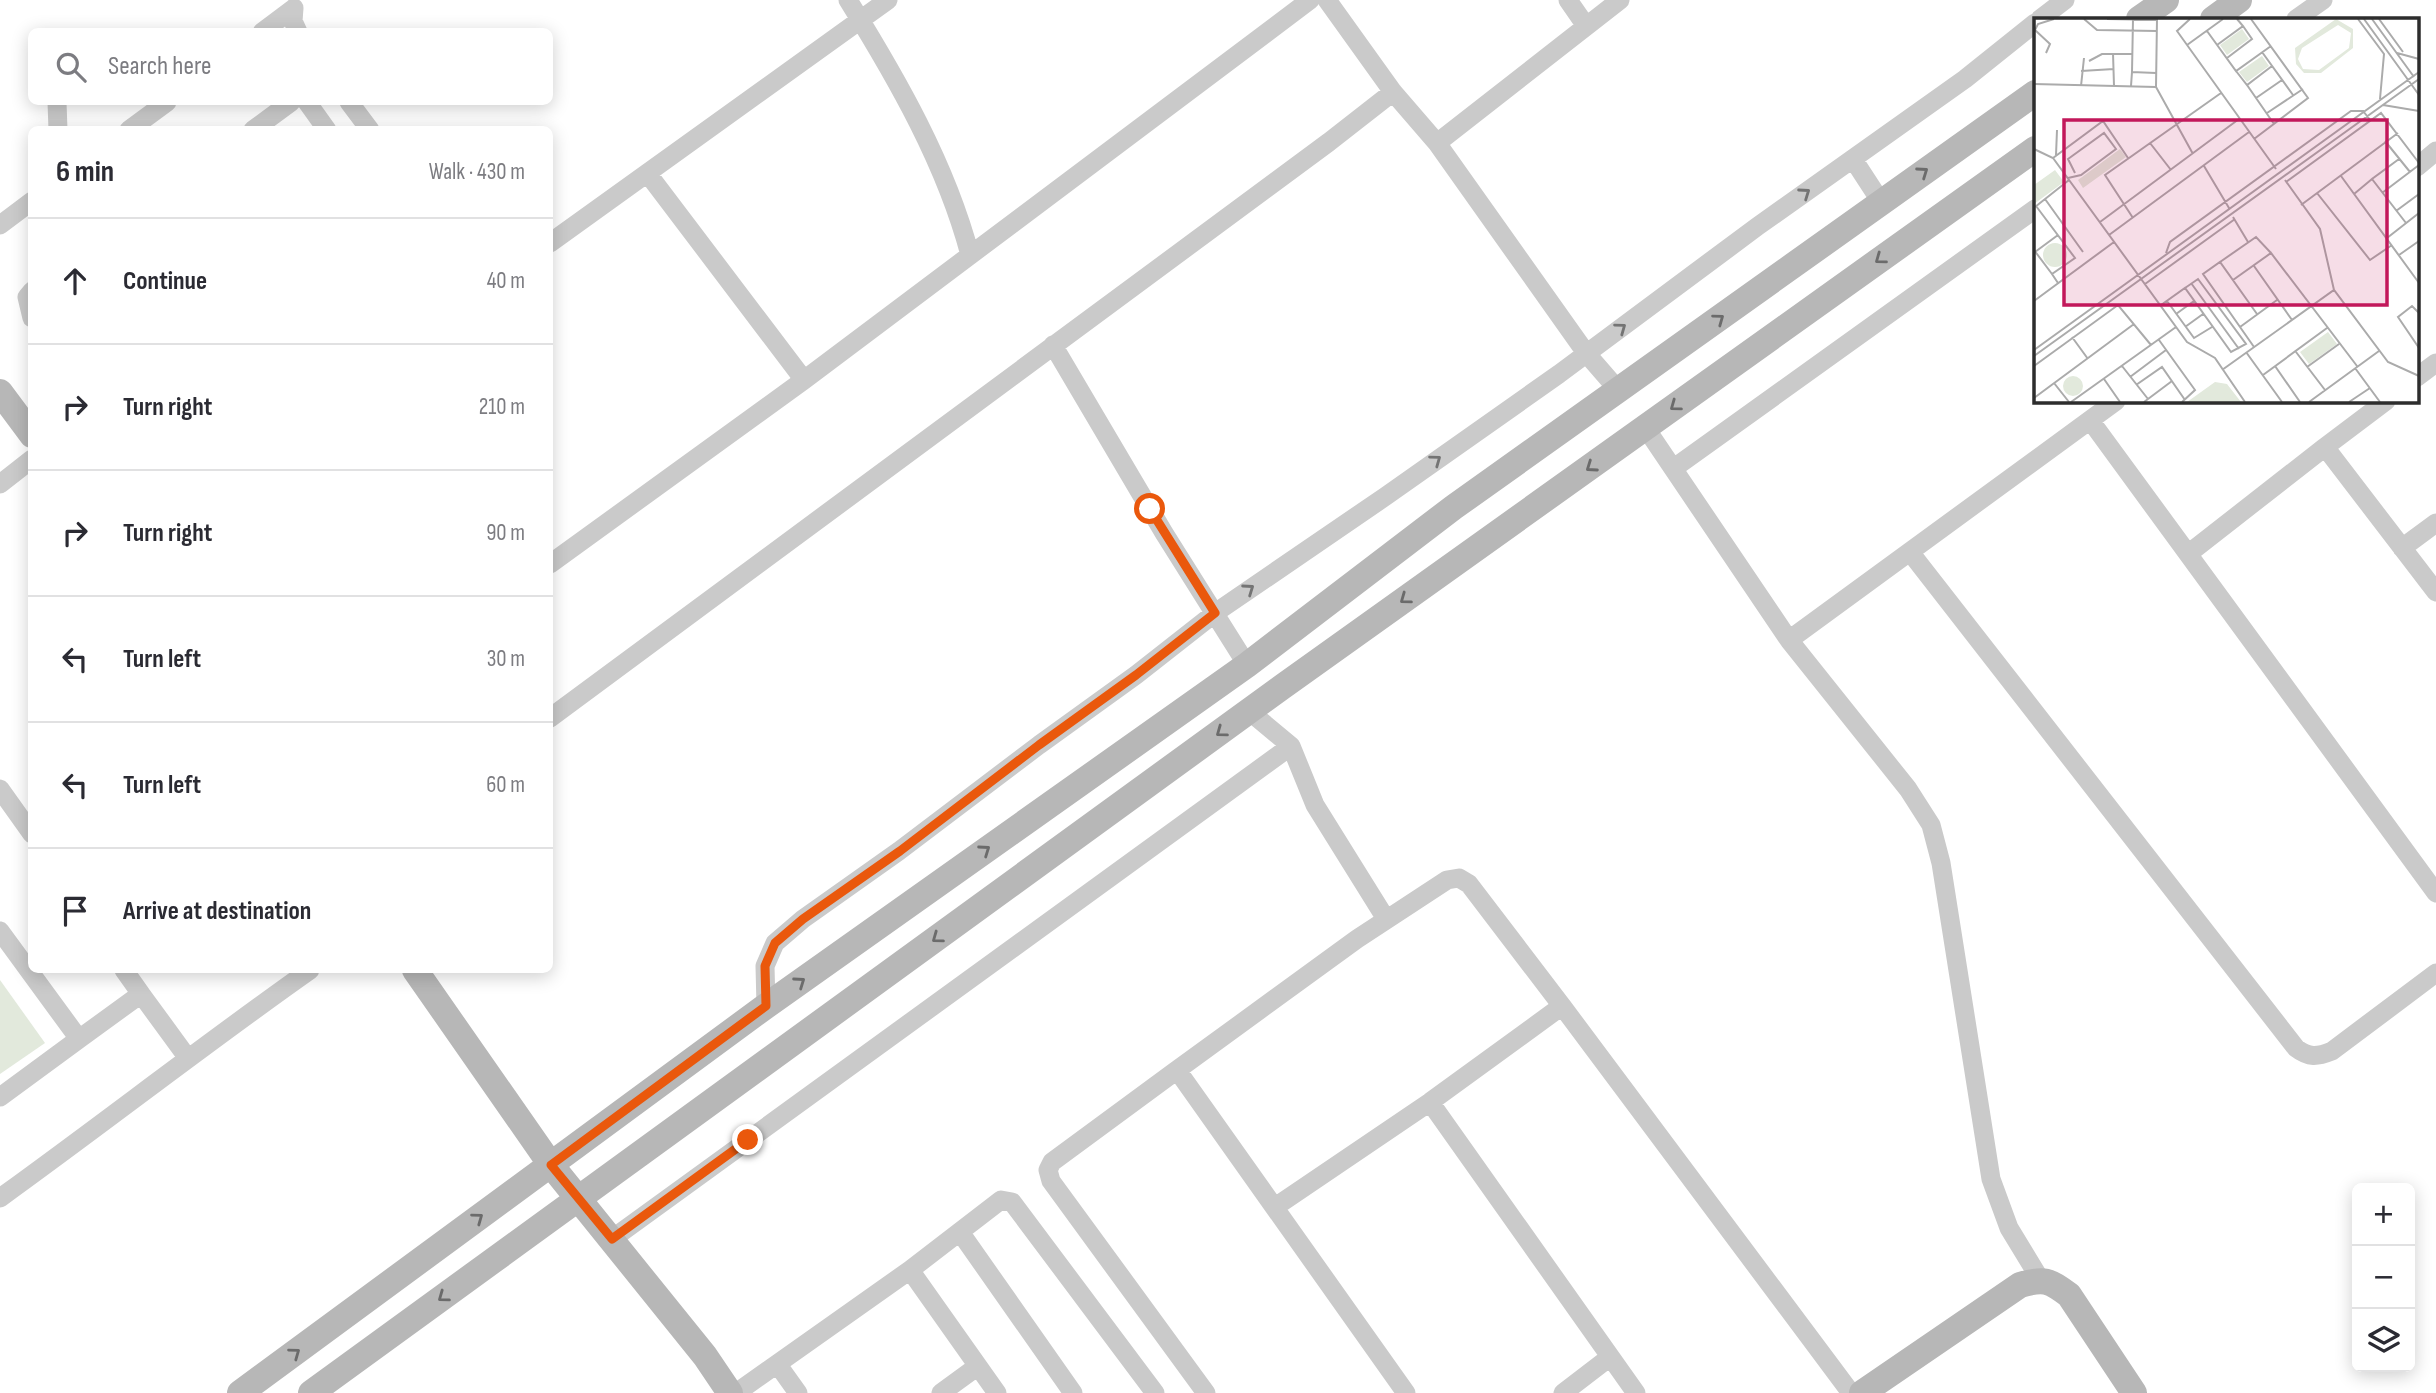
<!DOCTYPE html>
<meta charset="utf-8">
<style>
body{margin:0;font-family:"Sofia Sans Condensed",sans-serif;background:#f2f2f3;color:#2b2b33}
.controls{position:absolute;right:21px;bottom:21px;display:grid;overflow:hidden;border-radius:10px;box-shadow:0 4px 18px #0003}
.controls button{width:63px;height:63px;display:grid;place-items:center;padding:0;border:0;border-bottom:2px solid #e1e1e2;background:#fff;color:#2b2b33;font:35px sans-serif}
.stop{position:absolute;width:21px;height:21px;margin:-16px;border:5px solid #ea580c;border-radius:50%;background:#fff}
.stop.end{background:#ea580c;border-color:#fff;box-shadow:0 2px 7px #0008}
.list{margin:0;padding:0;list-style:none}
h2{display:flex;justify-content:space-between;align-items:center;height:91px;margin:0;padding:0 28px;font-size:30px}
h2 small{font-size:23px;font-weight:400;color:#7c7c81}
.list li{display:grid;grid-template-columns:46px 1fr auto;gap:21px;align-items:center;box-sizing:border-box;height:126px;padding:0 28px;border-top:2px solid #e1e1e2}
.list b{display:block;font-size:26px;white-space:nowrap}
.list em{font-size:23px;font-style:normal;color:#7c7c81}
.icon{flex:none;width:38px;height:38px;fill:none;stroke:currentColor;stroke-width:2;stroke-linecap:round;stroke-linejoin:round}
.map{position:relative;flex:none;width:2436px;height:1393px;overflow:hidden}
.search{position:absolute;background:#fff;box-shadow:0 4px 18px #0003;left:28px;top:28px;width:525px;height:77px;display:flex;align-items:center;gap:18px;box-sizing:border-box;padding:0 24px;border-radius:10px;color:#7c7c81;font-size:26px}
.panel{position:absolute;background:#fff;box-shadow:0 4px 18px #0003;left:28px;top:126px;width:525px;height:847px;border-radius:10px}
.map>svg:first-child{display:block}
.green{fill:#e2e9dc}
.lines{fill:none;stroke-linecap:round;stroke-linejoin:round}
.street{stroke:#cacaca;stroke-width:19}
.secondary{stroke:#b7b7b7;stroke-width:26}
.oneway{stroke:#6b6b6b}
.oneway2{stroke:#747474}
.route{stroke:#ea580c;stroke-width:9}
.inset-road{fill:none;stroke:#ababab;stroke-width:2}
.view{fill:#c2185b;fill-opacity:0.15;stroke:#c2185b;stroke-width:3.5}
.inset-edge{fill:none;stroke:#2d2d2d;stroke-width:3.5}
</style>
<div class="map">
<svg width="2436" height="1393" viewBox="0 0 2436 1393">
<rect width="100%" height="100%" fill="#fff"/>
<path class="green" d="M 0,980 L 45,1043 L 0,1074 Z"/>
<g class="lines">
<path class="street" d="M 848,0 C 897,79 946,164 970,255
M 1327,0 L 1393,92 L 1437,143 L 1586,353 L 1619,391
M 1568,0 L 1586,26
M 294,8 L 293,21 L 298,32
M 2040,19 L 2065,0
M 2296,19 L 2323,0
M 262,32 L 294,8
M 57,102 L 58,130
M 307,102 L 327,130
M 349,102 L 370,130
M 129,130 L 167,102
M 253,130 L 291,102
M 1437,143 L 1620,0
M 1853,159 L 1881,202
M 2417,167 L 2436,151
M 648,174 L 804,380
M 0,225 L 32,201
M 550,243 L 888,0
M 32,291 L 27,297 L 32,318
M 1053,345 L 1164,533 L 1247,665
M 2417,377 L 2436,363
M 2386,401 L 2325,447 L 2436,592
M 2090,420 L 2436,893
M 1645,427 L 1789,640 L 1908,789 L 1931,825 L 1941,863 L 1991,1179 L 2009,1228 L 2040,1279
M 1674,468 L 2035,209
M 0,484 L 32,459
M 2402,548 L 2436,523
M 1910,552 L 2296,1048 C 2309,1058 2317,1057 2332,1051 L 2436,973
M 2188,554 L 2325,447
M 550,564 L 804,380 L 1310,0
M 1789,640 L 2116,401
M 1249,711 L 1291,746 L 1315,805 L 1386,919
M 550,718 L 1329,142 L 1393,92
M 0,789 L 32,834
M 0,931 L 79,1039 L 0,1097
M 124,970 L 141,994
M 766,1006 L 765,966 L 775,943 L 803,919 L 899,851 L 1039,745 L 1136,675 L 1215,613 L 1386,496 L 1559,374 L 1758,226 L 1965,79 L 2035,23
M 79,1039 L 141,994 L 187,1057
M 1177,1070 L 1357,939 L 1447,880 L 1459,878 L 1469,884 L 1562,1006
M 1430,1102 L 1636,1393
M 0,1198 C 104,1123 205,1044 310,970
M 1275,1207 L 1430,1102 L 1562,1006 L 1851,1393
M 960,1232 L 1073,1393
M 612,1239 L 1291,746
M 910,1270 L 1001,1200 L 1012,1202 L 1155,1393
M 778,1365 L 798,1393
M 736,1393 L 910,1270 L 997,1393
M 941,1393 L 978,1366
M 1206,1393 L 1051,1181 L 1048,1170 L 1052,1162 L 1177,1070 L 1406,1393
M 1563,1393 L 1610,1357"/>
<path class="secondary" d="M 2139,19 L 2166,0
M 2213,19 L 2239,0
M 0,392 L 32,435
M 415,970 L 551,1165 L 705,1356 L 730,1393
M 240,1393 L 766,1006 L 1247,665 L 1454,507 L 2035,93
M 311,1393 L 1282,687 L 2035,149
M 1862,1393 L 2020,1285 C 2044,1278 2049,1280 2069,1295 L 2134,1393"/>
</g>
<defs><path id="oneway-chevron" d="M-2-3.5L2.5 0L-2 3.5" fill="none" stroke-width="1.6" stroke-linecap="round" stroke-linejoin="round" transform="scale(1.75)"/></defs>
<g class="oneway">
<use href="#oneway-chevron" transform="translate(1923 172) rotate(-35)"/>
<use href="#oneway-chevron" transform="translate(1880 259) rotate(144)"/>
<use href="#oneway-chevron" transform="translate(1719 319) rotate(-36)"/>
<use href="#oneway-chevron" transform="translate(1675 406) rotate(144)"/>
<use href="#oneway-chevron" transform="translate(1591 467) rotate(145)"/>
<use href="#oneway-chevron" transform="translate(1405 599) rotate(144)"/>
<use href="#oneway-chevron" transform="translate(1221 732) rotate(144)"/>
<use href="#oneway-chevron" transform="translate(985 850) rotate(-35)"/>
<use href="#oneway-chevron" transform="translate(937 938) rotate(144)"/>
<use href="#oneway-chevron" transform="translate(800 982) rotate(-35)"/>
<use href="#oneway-chevron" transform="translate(478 1218) rotate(-36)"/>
<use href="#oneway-chevron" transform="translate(443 1297) rotate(144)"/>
<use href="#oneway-chevron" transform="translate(295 1353) rotate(-36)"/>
</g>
<g class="oneway2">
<use href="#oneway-chevron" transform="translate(1805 193) rotate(-35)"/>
<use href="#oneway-chevron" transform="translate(1621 328) rotate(-36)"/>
<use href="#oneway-chevron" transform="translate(1436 460) rotate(-36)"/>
<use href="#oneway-chevron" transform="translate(1249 589) rotate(-35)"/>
</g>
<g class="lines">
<path class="route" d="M 748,1140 L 612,1239 L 551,1165 L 766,1006 L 765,966 L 775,943 L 803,919 L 900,851 L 1039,745 L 1136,675 L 1215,613 L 1150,509"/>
</g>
<g transform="translate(2034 18)">
<rect width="385" height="385" fill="#fff"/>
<path d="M 302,1 L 319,11 L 319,30 L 287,55 L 270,55 L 262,46 L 261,30 ZM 304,7 L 317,15 L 315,30 L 285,52 L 269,51 L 264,41 L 268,30 ZM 208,11 L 215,21 L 193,37 L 186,27 ZM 228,38 L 235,48 L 213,64 L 205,54 ZM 86,131 L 92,139 L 49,170 L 44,162 ZM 21,152 L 30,164 L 0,186 L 0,167 ZM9 237a12 12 0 1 1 24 0a12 12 0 1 1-24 0ZM 294,314 L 303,326 L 275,346 L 266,334 ZM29 368a10 10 0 1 1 20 0a10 10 0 1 1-20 0ZM 181,364 L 193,366 L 207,384 L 153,384 Z" fill="#e2e9dc" fill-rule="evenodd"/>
<path class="inset-road" d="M 50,1 L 63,12 L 123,13M 73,1 L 123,2M 123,1 L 122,69 L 159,136M 156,1 L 143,13 L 242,151M 217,1 L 274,80 L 220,121M 324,1 L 350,36 L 346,81M 330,1 L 385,77M 338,1 L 380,59M 345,1 L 369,34M 1,12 L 16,26 L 12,35M 173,13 L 202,53 L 237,28M 0,14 L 4,6 L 20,1M 153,27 L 189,1M 183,27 L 209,8 L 203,1M 228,34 L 259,77M 79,35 L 80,68M 363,35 L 385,41M 193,40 L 218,21 L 209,8M 55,43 L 68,36 L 98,36M 47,53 L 80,51M 202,53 L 213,67 L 238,48M 98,54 L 99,1M 0,66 L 122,69M 213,67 L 240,106M 47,68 L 50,40M 97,68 L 98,54 L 122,55M 222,80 L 248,62M 349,87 L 385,93M 233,95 L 269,71M 351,123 L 376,154M 116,125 L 137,152M 0,131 L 19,140 L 153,324 L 181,340 L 211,384M 22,137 L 23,112M 19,140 L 69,103 L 94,140M 365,141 L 338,161 L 372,205M 170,148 L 195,190M 307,158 L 385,265M 34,160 L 47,157 L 82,131 L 70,115 L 34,141 L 41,155M 251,162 L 286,211 L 300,272M 252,164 L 347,95 L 385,145M 283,175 L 336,242 L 358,227M 348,175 L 385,147M 320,176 L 338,161M 11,181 L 49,234M 267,187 L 364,115M 2,188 L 41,240 L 18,256 L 24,265M 1,189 L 35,162M 362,193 L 385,176M 199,199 L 214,224M 99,200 L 71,157 L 187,75M 66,204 L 205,101M 75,217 L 215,114M 353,220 L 385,195M 0,232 L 18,256M 1,234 L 24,217M 132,235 L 136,224 L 317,93 L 329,93 L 337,103M 365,237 L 385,223M 186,244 L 222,219 L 237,235M 220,248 L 258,302M 199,262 L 237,235 L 323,348M 157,265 L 205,331M 111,266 L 201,201M 0,283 L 80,224M 133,283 L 160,320 L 178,309M 127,287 L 151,270 L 197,334 L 212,326 L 164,261 L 151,270M 385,295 L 378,288 L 364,299 L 385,330M 142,296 L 160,283M 151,309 L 169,296M 206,309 L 243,282M 38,319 L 54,341M 125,322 L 161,372 L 148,384M 220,329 L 169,256 L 186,244 L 223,296M 0,332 L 385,54M 212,334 L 248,384M 262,334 L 291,372M 0,338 L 385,61M 0,348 L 84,287 L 117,327M 88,348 L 114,381M 241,348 L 266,384M 273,349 L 305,326M 321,350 L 346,384M 188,352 L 300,272 L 354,344 L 385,358M 229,357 L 293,310M 96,359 L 132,332M 70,361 L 86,384M 20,365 L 35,384M 102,367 L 128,349 L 151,382M 0,380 L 100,306M 37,384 L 142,309M 110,384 L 138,363M 275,384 L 345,333M 315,384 L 336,370"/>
<path class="view" d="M 30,102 L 353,102 L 353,287 L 30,287 Z"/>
<rect width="385" height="385" class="inset-edge"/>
</g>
</svg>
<div class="controls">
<button>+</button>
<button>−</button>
<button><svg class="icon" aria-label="layers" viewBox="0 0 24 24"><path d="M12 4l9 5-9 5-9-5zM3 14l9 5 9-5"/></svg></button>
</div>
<div class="stop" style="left:1150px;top:509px"></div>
<div class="stop end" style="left:748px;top:1140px"></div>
<div class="search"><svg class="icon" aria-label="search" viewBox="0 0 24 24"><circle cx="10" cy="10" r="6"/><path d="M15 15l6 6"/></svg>Search here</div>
<section class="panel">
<h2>6 min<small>Walk · 430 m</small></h2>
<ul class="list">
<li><svg class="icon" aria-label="ahead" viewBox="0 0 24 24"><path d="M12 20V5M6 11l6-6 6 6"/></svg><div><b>Continue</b></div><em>40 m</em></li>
<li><svg class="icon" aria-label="right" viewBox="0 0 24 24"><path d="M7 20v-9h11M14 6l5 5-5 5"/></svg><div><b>Turn right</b></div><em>210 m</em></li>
<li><svg class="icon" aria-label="right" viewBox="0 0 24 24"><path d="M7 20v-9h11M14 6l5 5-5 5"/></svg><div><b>Turn right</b></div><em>90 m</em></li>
<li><svg class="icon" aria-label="left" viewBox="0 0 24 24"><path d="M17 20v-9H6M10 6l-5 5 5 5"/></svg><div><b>Turn left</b></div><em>30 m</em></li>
<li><svg class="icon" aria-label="left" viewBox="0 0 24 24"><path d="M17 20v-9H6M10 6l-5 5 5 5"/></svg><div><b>Turn left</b></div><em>60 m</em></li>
<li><svg class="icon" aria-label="arrive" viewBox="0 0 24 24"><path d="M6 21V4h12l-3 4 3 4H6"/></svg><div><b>Arrive at destination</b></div></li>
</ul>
</section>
</div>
